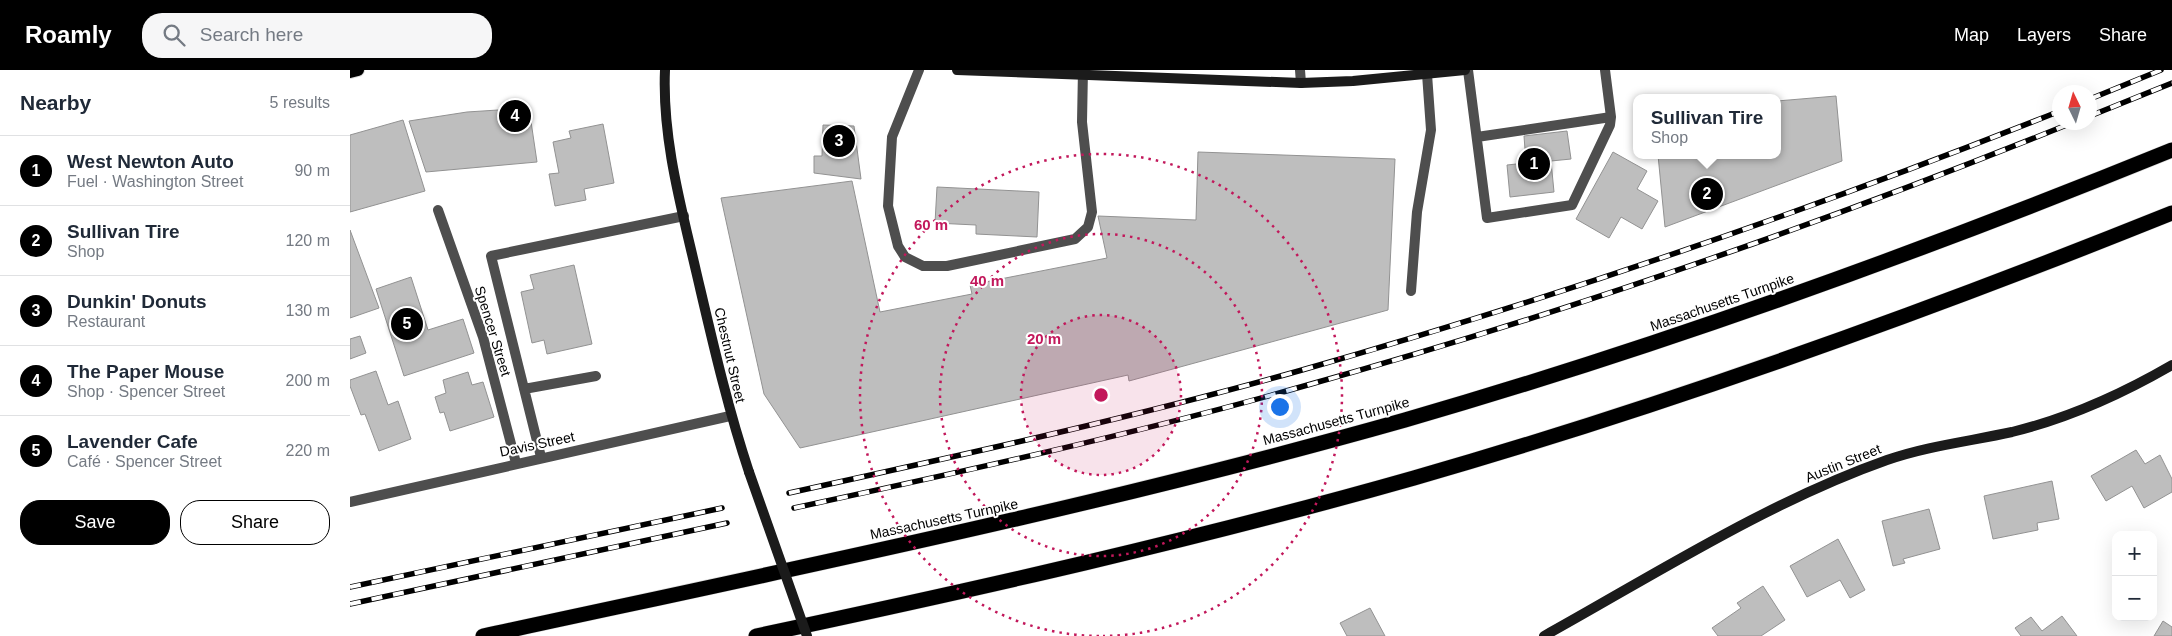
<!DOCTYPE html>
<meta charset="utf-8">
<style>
body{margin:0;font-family:Arial,sans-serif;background:#f6f6f7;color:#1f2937}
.controls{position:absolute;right:15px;bottom:15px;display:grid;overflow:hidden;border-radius:10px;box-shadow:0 5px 20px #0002}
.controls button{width:45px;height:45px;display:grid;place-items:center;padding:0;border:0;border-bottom:1px solid #e0e1e3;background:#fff;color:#1f2937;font:25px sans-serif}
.compass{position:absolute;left:1702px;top:15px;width:45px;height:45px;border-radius:50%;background:#fff;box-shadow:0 5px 20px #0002;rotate:355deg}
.you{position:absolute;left:929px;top:336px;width:18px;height:18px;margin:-12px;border:4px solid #fff;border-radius:50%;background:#1a73e8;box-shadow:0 0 0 8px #1a73e833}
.badge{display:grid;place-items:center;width:32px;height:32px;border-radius:50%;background:#000;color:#fff;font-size:16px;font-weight:700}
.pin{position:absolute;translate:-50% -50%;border:2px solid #fff;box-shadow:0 1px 5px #0006}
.popup{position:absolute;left:1283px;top:24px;width:148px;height:65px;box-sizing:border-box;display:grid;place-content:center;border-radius:10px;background:#fff;filter:drop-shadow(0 1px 4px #0005);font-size:16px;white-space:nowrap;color:#747a83}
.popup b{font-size:19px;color:#1f2937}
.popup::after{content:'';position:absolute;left:50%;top:100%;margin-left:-10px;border:10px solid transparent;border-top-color:#fff}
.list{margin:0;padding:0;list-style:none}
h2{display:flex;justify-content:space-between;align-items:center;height:65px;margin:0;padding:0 20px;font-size:21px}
h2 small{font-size:16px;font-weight:400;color:#747a83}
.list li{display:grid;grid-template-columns:32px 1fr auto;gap:15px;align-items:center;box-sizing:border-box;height:70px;padding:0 20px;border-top:1px solid #e0e1e3}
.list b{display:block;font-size:19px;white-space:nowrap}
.list p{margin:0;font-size:16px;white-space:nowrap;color:#747a83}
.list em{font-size:16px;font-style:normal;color:#747a83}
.actions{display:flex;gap:10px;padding:15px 20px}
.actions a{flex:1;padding:11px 0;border:1px solid #000;border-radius:20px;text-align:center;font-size:18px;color:#000}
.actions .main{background:#000;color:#fff}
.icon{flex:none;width:28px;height:28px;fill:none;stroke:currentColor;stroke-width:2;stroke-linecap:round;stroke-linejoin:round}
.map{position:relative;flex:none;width:1822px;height:566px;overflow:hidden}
header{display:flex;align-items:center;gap:30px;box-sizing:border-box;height:70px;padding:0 25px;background:#000;color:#fff}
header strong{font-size:24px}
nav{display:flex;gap:28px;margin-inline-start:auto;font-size:18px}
.search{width:350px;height:45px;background:#f6f6f7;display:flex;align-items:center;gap:12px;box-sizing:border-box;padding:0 18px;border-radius:20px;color:#747a83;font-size:19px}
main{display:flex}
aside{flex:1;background:#fff}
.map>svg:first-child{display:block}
.building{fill:#bebebe;stroke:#929292}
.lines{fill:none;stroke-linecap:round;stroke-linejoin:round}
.primary-casing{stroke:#dbdbdb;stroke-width:14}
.motorway-casing{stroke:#dbdbdb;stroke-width:16}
.service{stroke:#4e4e4e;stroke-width:10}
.minor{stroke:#4e4e4e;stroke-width:10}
.secondary{stroke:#1b1b1b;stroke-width:10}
.primary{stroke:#000;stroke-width:12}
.motorway{stroke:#000;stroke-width:15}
.rail-casing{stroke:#000;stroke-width:5.5}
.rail{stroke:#fff;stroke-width:4;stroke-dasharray:11;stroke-linecap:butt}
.secondary-bridge{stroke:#1b1b1b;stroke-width:10}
.ring{fill:none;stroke:#c2185b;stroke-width:2.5;stroke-dasharray:2.5 5}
.labels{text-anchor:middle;stroke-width:4;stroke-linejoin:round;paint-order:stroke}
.street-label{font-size:14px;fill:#000;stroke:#fff}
.centre{fill:#c2185b;stroke:#fff;stroke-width:2.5}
.ring-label{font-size:15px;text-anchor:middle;font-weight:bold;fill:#c2185b;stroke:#fff;stroke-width:4;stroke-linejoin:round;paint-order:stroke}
</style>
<header>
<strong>Roamly</strong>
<div class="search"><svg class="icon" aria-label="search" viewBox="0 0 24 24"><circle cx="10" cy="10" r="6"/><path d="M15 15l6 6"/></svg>Search here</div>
<nav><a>Map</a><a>Layers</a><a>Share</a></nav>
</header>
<main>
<aside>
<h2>Nearby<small>5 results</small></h2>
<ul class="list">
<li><span class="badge">1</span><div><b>West Newton Auto</b><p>Fuel · Washington Street</p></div><em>90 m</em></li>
<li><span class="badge">2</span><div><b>Sullivan Tire</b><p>Shop</p></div><em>120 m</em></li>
<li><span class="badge">3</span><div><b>Dunkin' Donuts</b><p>Restaurant</p></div><em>130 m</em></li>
<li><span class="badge">4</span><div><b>The Paper Mouse</b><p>Shop · Spencer Street</p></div><em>200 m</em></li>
<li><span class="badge">5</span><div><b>Lavender Cafe</b><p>Café · Spencer Street</p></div><em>220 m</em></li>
</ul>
<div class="actions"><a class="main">Save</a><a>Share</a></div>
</aside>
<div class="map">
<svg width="1822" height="566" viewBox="0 0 1822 566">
<rect width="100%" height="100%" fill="#fff"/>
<path class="building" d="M 1486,26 L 1492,91 L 1315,157 L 1308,85 L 1427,85 L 1427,31 Z
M 179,38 L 187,92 L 76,102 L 59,51 L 117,42 Z
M 53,50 L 75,121 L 0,142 L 0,65 Z
M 253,54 L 264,113 L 234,119 L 236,130 L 205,136 L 199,104 L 209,103 L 203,72 L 221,68 L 219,61 Z
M 473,55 L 504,56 L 511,109 L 464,103 L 464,86 L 472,86 Z
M 1217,61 L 1221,89 L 1201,91 L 1204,122 L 1160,127 L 1157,95 L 1176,93 L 1174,66 Z
M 848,82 L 1045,89 L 1038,240 L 779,311 L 778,305 L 450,378 L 414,324 L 371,128 L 502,111 L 530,242 L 622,224 L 620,215 L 757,188 L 748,146 L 846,150 Z
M 1263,82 L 1297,101 L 1287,119 L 1308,131 L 1292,159 L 1271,147 L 1259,168 L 1226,149 Z
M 587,117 L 689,122 L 687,167 L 626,164 L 626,155 L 585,153 Z
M 0,160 L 29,238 L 0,248 Z
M 224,195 L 242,274 L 197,284 L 194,270 L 182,273 L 171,222 L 184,219 L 180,205 Z
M 61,207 L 78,260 L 113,249 L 124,283 L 54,306 L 26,219 Z
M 10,266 L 16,283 L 0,289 L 0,269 Z
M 26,301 L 38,335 L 48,331 L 61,369 L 29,381 L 15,344 L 11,345 L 0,316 L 0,310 Z
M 118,302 L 122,315 L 133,312 L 144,347 L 100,361 L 94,342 L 90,343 L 85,327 L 96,323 L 93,310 Z
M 1786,380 L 1795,394 L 1810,385 L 1822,409 L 1822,422 L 1794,438 L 1782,416 L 1756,431 L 1741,406 Z
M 1702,411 L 1709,449 L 1687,453 L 1688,460 L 1643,469 L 1634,426 Z
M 1579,439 L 1590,479 L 1553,489 L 1555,493 L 1543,496 L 1532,451 Z
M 1488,469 L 1515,520 L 1500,528 L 1490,510 L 1457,527 L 1440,496 Z
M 1413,516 L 1435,550 L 1411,566 L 1368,566 L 1362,558 L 1391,538 L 1387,533 Z
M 1020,538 L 1035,566 L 997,566 L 990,553 Z
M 1712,546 L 1727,566 L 1671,566 L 1665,558 L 1681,547 L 1692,561 Z
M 1813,551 L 1822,557 L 1822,566 L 1804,566 Z"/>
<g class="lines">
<g class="primary-casing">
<path id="primary" d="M 0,2 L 8,0"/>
</g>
<g class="motorway-casing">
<path id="motorway" d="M 133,566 C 442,499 751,436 1055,350 C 1315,275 1571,182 1822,80
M 406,566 C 627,519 846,470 1064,408 C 1322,334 1573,243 1822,143"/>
</g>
<path class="service" d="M 569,0 L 542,67 L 538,136 L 548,176 L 555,187 L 573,196 L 597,196 L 725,169 L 738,157 L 742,142 L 732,52 L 733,0
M 950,0 L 951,13
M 1118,0 L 1137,148 L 1222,135 L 1260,55 L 1261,47 L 1255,0
M 1127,67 L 1261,47
M 1061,221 L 1067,142 L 1081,60 L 1077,4
M 174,319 L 246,306
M 191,387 L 141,186 L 334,146"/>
<path class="minor" d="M 88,140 L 133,267 L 166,393
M 0,432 L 380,346"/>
<path class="secondary" d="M 315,0 C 312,68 331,136 346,201 C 362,269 377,336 399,402
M 607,0 L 951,13 L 1003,11 L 1115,0
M 1194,566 C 1304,505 1418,432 1537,390 C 1577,376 1621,371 1662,362 C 1719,348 1772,324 1822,295"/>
<use href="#primary" class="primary"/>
<use href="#motorway" class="motorway"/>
<g class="rail-casing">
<path id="rail" d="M 1740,29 L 1811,0
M 1740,46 L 1822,13
M 439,423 C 611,385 783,348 952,300 C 1209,227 1461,140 1710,41
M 444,438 C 615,401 786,364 954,316 C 1216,243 1472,154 1724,52
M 0,517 L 372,438
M 0,534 L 377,453"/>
</g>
<use href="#rail" class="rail"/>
<path class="secondary-bridge" d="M 399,402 L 457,566"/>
</g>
<circle cx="751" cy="325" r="80" fill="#c2185b" fill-opacity=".12"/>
<g class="ring">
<circle cx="751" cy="325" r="80"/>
<circle cx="751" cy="325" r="161"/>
<path d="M749 566A241 241 0 1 1 753 566"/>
</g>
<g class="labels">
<g class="street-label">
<text transform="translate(1372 232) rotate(-19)" y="5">Massachusetts Turnpike</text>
<text transform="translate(143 261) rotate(73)" y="5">Spencer Street</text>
<text transform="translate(380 285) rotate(77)" y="5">Chestnut Street</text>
<text transform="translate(986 351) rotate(-15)" y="5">Massachusetts Turnpike</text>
<text transform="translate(187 374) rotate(-12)" y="5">Davis Street</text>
<text transform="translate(1493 393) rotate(-22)" y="5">Austin Street</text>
<text transform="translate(594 449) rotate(-12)" y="5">Massachusetts Turnpike</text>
</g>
</g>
<circle cx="751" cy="325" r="8" class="centre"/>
<g class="ring-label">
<text x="581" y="160">60 m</text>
<text x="637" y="216">40 m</text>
<text x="694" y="274">20 m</text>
</g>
</svg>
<div class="controls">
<button>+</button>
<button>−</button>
</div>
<svg class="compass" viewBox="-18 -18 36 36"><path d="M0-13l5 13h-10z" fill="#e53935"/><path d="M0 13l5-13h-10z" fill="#747a83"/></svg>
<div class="you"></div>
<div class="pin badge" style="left:1184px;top:94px">1</div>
<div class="pin badge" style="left:1357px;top:124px">2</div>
<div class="popup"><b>Sullivan Tire</b>Shop</div>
<div class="pin badge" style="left:489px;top:71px">3</div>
<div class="pin badge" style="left:165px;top:46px">4</div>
<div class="pin badge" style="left:57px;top:254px">5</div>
</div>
</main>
